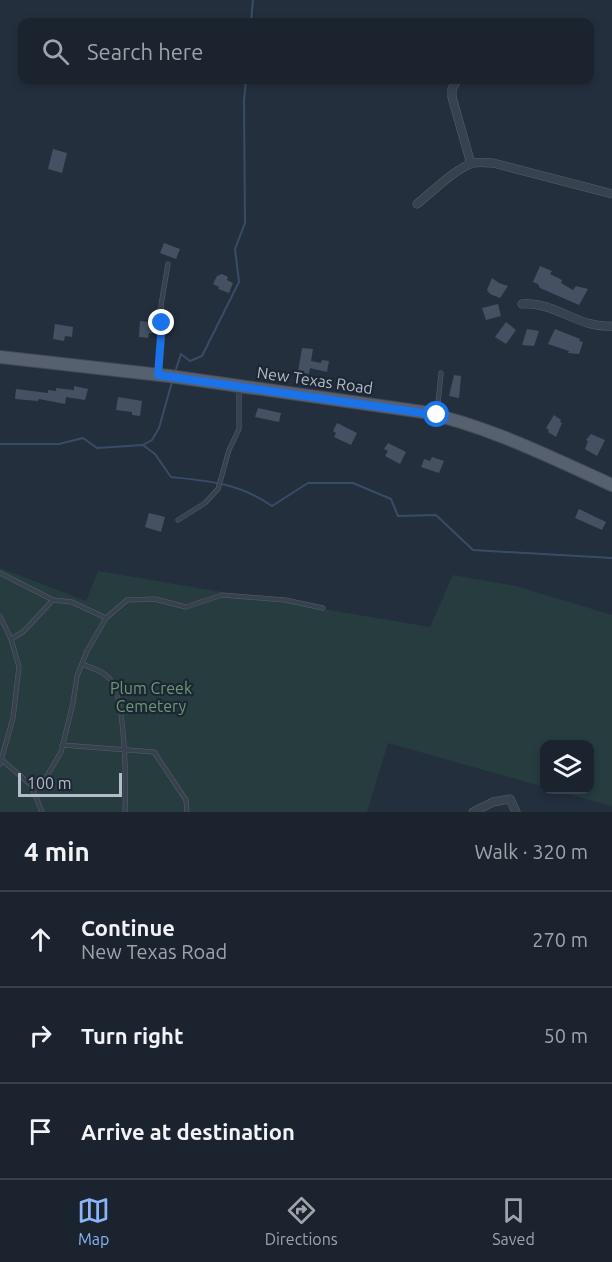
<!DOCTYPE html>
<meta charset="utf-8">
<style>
body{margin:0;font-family:Ubuntu,sans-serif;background:#242b36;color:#f1f3f6}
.controls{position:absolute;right:18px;bottom:18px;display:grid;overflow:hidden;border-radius:12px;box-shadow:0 3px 9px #0003}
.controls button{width:54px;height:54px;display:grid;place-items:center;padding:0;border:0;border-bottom:2px solid #39404a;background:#1b232e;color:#f1f3f6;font:30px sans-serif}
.scale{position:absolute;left:18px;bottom:15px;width:104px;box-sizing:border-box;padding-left:6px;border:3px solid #b4bcc9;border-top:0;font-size:16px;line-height:21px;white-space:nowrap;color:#b4bcc9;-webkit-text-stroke:4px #1d2633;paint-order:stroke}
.stop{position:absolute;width:18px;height:18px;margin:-14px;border:4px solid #1a73e8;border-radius:50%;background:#fff}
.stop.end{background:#1a73e8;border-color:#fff;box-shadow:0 2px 6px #0008}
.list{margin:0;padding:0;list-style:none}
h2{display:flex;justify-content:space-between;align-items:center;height:78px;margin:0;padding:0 24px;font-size:26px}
h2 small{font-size:20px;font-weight:400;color:#a0a4aa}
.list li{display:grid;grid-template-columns:39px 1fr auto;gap:18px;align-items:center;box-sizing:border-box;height:96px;padding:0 24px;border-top:2px solid #39404a}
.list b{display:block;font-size:22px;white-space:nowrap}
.list p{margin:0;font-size:20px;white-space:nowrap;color:#a0a4aa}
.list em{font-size:20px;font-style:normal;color:#a0a4aa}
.icon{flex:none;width:33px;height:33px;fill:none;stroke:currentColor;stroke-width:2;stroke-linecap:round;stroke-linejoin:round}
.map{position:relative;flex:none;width:612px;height:812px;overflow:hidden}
.search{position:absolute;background:#1b232e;box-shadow:0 3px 9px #0003;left:18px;right:18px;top:18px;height:66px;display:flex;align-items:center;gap:15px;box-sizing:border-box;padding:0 21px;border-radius:12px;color:#a0a4aa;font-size:22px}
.sheet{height:366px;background:#1b232e}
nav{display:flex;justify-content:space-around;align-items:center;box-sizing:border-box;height:84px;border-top:2px solid #39404a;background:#1b232e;font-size:16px;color:#a0a4aa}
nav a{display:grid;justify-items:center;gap:3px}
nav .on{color:#8ab4f8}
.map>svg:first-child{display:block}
.green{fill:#263c3f}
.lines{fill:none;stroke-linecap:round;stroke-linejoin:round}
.stream{stroke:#394c67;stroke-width:2}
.building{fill:#455162}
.service-casing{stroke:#565f6c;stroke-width:5}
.minor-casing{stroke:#565f6c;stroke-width:9}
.primary-casing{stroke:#414a57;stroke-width:14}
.service{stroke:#38414e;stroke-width:4}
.minor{stroke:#38414e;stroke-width:8}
.primary{stroke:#56606e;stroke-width:12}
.route{stroke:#1a73e8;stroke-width:8}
.labels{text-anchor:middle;stroke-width:4.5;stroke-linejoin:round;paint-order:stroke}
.street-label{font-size:16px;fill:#b4bcc9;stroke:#1d2633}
.park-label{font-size:16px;fill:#6b9a76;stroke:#1d2633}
</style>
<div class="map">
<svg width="612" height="812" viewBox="0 0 612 812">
<rect width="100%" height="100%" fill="#242f3e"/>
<path class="green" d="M 0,568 L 86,601 L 98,571 L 430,627 L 453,575 L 516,586 L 612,615 L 612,806 L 552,790 L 590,790 L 590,744 L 544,744 L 544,787 L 388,743 L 367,812 L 0,812 Z"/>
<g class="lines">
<path class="stream" d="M 251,22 L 253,0
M 175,372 L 181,354 L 190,361 L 202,356 L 239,282 L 235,249 L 245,223 L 244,100 L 246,80
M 0,444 L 59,444 L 83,438 L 97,448 L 143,445 L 152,440 L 159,428 L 172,382
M 143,445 L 155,454 L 171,477 C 209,481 239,483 272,506 L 308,483 L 353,483 L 391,499 L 398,516 L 436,515 L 473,550 L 612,558"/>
</g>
<path class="building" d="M 53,149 L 67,153 L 62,173 L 48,169 Z
M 164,243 L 180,249 L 176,259 L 160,253 Z
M 540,266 L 552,271 L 550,274 L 562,280 L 561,283 L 573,290 L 576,286 L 588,289 L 579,305 L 540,288 L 538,284 L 533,282 Z
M 222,274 L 228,277 L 227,280 L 233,283 L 229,293 L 218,289 L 219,287 L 213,284 L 217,276 Z
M 492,278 L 499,283 L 508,286 L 500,298 L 490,294 L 487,290 Z
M 498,304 L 501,316 L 486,320 L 482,308 Z
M 140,321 L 158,323 L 157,333 L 149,333 L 148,338 L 139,337 Z
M 506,322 L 516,330 L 506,344 L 495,337 Z
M 55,324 L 73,327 L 72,337 L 65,336 L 64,341 L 53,339 Z
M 527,329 L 539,331 L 534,346 L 522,345 Z
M 555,329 L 580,339 L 579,341 L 583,342 L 579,354 L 568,353 L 569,351 L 548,344 Z
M 302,348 L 313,349 L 311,361 L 321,363 L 322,360 L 329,361 L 327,372 L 310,368 L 309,374 L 298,372 Z
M 454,375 L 461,376 L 459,398 L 449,396 Z
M 74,386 L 88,389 L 85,400 L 66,397 L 65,404 L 39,399 L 38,401 L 15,399 L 16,389 L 48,393 L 48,390 L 56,391 L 56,388 L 74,390 Z
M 118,397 L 142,401 L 140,416 L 132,415 L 132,412 L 116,410 Z
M 258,408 L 281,413 L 279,422 L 255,417 Z
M 554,415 L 561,420 L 560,422 L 562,423 L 556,437 L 548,432 L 549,430 L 546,428 Z
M 337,423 L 357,433 L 351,445 L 334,437 L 336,433 L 333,431 Z
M 591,434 L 605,440 L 597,456 L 585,449 L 588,441 L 586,440 Z
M 388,443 L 406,452 L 400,464 L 385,456 L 388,451 L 384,449 Z
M 432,457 L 444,461 L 439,473 L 421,467 L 424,459 L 430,461 Z
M 579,509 L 606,522 L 602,530 L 575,518 Z
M 149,513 L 165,517 L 161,532 L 145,527 Z"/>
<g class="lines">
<g class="service-casing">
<path id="service" d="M 158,371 L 162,323 L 161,305 L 168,264
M 437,414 L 441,373
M 178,520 L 205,503 L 218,489 L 229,450 L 239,429 L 239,389
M 0,573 L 53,600 L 72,602 L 106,618
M 0,616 L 11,639 L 19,667 L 13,718 L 0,764
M 11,639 L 23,632 L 53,600
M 82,664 C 92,668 103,671 110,679 C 126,699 126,785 125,812
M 62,745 L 154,752 L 186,800 L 187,812
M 2,760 L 31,785 L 42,812
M 31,785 L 44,781 L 61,752 L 73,703 L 77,676 L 87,651 L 106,618 L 127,600 L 155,599 L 186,607 L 222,595 L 285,600 L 323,608"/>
</g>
<g class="minor-casing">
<path id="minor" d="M 456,82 L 452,89 L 452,97 L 471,164
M 417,204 C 432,192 456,168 473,163 C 480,162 487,163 493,163 L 612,194
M 522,304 C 555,301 579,329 612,326
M 473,812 L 493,802 L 510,799 L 516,812"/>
</g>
<g class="primary-casing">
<path id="primary" d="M 0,357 L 169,376 L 423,412 C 491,427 550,457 612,485"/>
</g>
<use href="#service" class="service"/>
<use href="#minor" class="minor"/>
<use href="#primary" class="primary"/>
</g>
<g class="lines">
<path class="route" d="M 162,323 L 158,375 L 437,415"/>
</g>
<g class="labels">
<g class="street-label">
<text transform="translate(315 380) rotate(8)" y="6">New Texas Road</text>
</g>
<g class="park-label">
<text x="151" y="694">Plum Creek<tspan x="151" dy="18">Cemetery</tspan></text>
</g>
</g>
</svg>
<div class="controls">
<button><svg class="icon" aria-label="layers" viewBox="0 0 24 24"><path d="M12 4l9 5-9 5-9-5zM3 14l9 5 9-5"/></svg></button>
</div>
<div class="scale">100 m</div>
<div class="stop" style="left:437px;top:415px"></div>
<div class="stop end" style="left:162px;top:323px"></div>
<div class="search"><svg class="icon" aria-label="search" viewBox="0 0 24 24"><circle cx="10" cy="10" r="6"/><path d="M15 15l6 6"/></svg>Search here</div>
</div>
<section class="sheet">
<h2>4 min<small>Walk · 320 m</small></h2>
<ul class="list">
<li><svg class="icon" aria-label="ahead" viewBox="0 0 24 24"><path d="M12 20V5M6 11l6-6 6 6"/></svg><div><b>Continue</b><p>New Texas Road</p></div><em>270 m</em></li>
<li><svg class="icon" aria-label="right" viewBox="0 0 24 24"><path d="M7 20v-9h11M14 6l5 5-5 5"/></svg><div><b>Turn right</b></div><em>50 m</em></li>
<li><svg class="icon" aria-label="arrive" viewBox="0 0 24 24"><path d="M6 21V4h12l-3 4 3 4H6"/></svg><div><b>Arrive at destination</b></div></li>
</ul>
</section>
<nav>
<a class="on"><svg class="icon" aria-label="map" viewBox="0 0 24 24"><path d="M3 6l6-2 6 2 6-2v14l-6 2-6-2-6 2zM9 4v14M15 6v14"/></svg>Map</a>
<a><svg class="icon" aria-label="directions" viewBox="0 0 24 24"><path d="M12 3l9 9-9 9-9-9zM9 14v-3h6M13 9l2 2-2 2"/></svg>Directions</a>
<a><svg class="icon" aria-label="saved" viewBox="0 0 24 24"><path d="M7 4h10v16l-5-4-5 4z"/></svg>Saved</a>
</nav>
